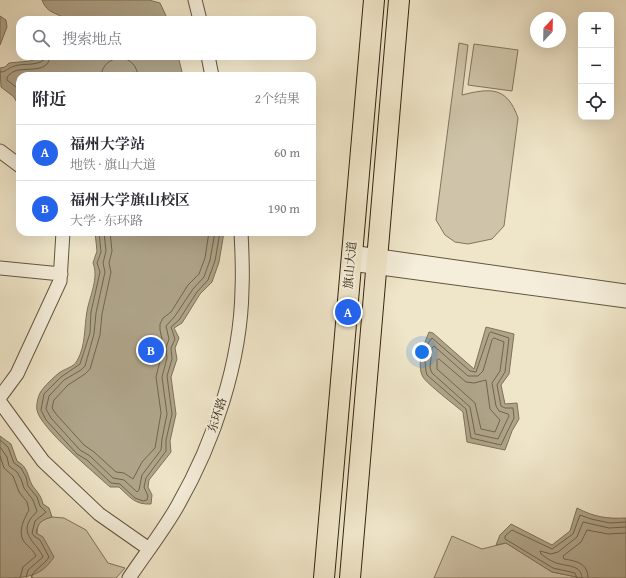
<!DOCTYPE html>
<html lang="zh">
<meta charset="utf-8">
<style>
body{margin:0;font-family:"Gentium Book Plus","Noto Serif SC",serif;background:#f2f2f3;color:#2b2b33}
.controls{position:absolute;right:12px;top:12px;display:grid;overflow:hidden;border-radius:8px;box-shadow:0 4px 16px #0002}
.controls button{width:36px;height:36px;display:grid;place-items:center;padding:0;border:0;border-bottom:1px solid #e1e1e2;background:#fff;color:#2b2b33;font:20px sans-serif}
.compass{position:absolute;left:530px;top:12px;width:36px;height:36px;border-radius:50%;background:#fff;box-shadow:0 4px 16px #0002;rotate:22deg}
.you{position:absolute;left:422px;top:352px;width:14px;height:14px;margin:-10px;border:3px solid #fff;border-radius:50%;background:#1a73e8;box-shadow:0 0 0 6px #1a73e833}
.badge{display:grid;place-items:center;width:26px;height:26px;border-radius:50%;background:#2563eb;color:#fff;font-size:13px;font-weight:700}
.pin{position:absolute;translate:-50% -50%;border:2px solid #fff;box-shadow:0 1px 4px #0006}
.list{margin:0;padding:0;list-style:none}
h2{display:flex;justify-content:space-between;align-items:center;height:52px;margin:0;padding:0 16px;font-size:17px}
h2 small{font-size:13px;font-weight:400;color:#7c7c81}
.list li{display:grid;grid-template-columns:26px 1fr auto;gap:12px;align-items:center;box-sizing:border-box;height:56px;padding:0 16px;border-top:1px solid #e1e1e2}
.list b{display:block;font-size:15px;white-space:nowrap}
.list p{margin:0;font-size:13px;white-space:nowrap;color:#7c7c81}
.list em{font-size:13px;font-style:normal;color:#7c7c81}
.icon{flex:none;width:22px;height:22px;fill:none;stroke:currentColor;stroke-width:2;stroke-linecap:round;stroke-linejoin:round}
.map{position:relative;flex:none;width:626px;height:578px;overflow:hidden}
.search{position:absolute;background:#fff;box-shadow:0 4px 16px #0002;left:16px;top:16px;width:300px;height:44px;display:flex;align-items:center;gap:10px;box-sizing:border-box;padding:0 14px;border-radius:12px;color:#7c7c81;font-size:15px}
.panel{position:absolute;background:#fff;box-shadow:0 4px 16px #0002;left:16px;top:72px;width:300px;height:164px;border-radius:12px}
.map>svg:first-child{display:block}
.green{fill:#cfc4a9;stroke:#82745c}
.water{fill:#afa489;stroke:#7e7159}
.lines{fill:none;stroke-linecap:round;stroke-linejoin:round}
.shore{stroke:#72644c;stroke-width:1}
.minor-casing{stroke:#63553e;stroke-width:15}
.highway-casing{stroke:#342510;stroke-width:22}
.minor{stroke:#f5eedb;stroke-width:13}
.highway{stroke:#efe5c8;stroke-width:20}
.labels{text-anchor:middle;stroke-width:4;stroke-linejoin:round;paint-order:stroke}
.street-label{font-size:12px;fill:#342510;stroke:#f5eedb}
</style>
<div class="map">
<svg width="626" height="578" viewBox="0 0 626 578">
<rect width="100%" height="100%" fill="#efe5c8"/>
<filter id="stains"><feTurbulence type="fractalNoise" baseFrequency=".005" numOctaves="4"/><feColorMatrix values="0 0 0 0 .2 0 0 0 0 .09 0 0 0 0 .02 0 0 0 .5 -.17"/></filter>
<radialGradient id="worn" r=".72"><stop offset=".6" stop-color="#630" stop-opacity="0"/><stop offset="1" stop-color="#630" stop-opacity=".3"/></radialGradient>
<path class="green" d="M 459,43 L 468,45 L 462,95 C 490,88 507,86 518,118 L 504,226 L 492,239 L 468,244 L 455,242 L 445,235 L 436,220 Z
M 474,44 L 518,50 L 512,91 L 468,85 Z
M 52,517 L 64,518 L 86,530 L 108,563 L 125,568 L 116,578 L 32,578 L 38,524 L 44,519 Z
M 452,536 L 482,549 L 506,543 L 552,572 L 582,578 L 434,578 Z"/>
<path class="water" d="M 42,0 L 149,0 L 160,3 L 168,20 L 66,20 C 56,11 48,15 42,0 Z
M 0,16 L 6,20 L 7,27 L 0,45 Z
M 45,56 L 178,56 L 183,76 L 125,76 L 121,73 L 112,76 L 20,76 L 20,108 L 14,97 L 1,87 L 0,68 L 5,67 L 9,63 L 30,61 Z
M 95,232 L 224,232 L 219,262 L 212,282 L 200,294 L 182,323 L 174,328 L 179,338 L 175,348 L 177,359 L 171,377 L 176,414 L 170,441 L 171,452 L 149,480 L 148,487 L 152,495 L 151,504 C 135,505 130,497 119,487 L 110,487 C 95,473 40,428 37,410 C 36,405 38,397 40,393 C 44,386 54,377 59,373 C 64,369 74,367 77,361 C 86,345 84,328 87,311 C 90,295 99,278 93,263 L 97,251 Z
M 486,327 L 514,334 L 509,374 L 501,385 L 505,404 L 517,403 L 519,419 L 512,431 L 505,450 L 467,442 L 463,412 C 455,405 427,384 423,377 C 416,365 424,344 429,332 L 433,333 L 474,369 Z
M 0,436 L 11,444 L 17,461 C 28,467 27,475 32,485 C 37,492 41,495 43,504 L 49,508 L 52,517 C 42,520 38,522 36,533 L 43,537 L 54,557 C 40,578 25,578 0,578 Z
M 577,508 C 594,517 607,519 626,518 L 626,578 L 582,578 L 552,572 L 506,543 L 496,545 L 500,535 L 511,524 L 552,545 L 570,531 Z"/>
<g class="lines">
<path class="shore" d="M 0,72 C 6,72 7,69 12,67 C 22,62 34,67 44,60 L 45,56
M 101,76 C 102,65 110,59 120,58 C 131,59 137,66 138,76
M 20,90 L 7,80 L 7,77 C 9,75 12,72 15,71 C 26,67 49,74 50,56
M 99,232 L 101,252 L 97,263 L 100,272 L 91,312 L 90,333 L 80,364 L 61,377 L 44,394 L 41,410 L 46,420 L 77,454 L 87,460 L 111,483 L 120,484 L 135,498 L 143,501 L 147,500 L 148,496 L 144,487 L 146,478 L 166,451 L 166,440 L 172,414 L 167,376 L 172,359 L 171,348 L 175,339 L 171,327 L 179,320 L 197,292 L 208,280 L 215,261 L 220,232
M 104,232 L 106,251 L 103,263 L 105,272 L 96,313 L 94,334 L 85,366 L 81,370 L 64,380 L 49,396 L 46,409 L 51,418 L 80,450 L 90,456 L 113,478 L 124,480 L 137,492 L 139,490 L 142,475 L 161,450 L 162,439 L 167,414 L 162,377 L 167,358 L 166,348 L 169,339 L 166,326 L 175,316 L 193,289 L 204,277 L 210,260 L 215,232
M 110,232 L 112,251 L 109,263 L 111,272 L 102,314 L 100,335 L 90,369 L 85,374 L 68,385 L 54,400 L 52,408 L 56,414 L 84,445 L 94,452 L 116,472 L 124,473 L 133,479 L 142,462 L 155,448 L 161,413 L 156,377 L 161,357 L 160,347 L 162,339 L 160,330 L 160,324 L 163,318 L 171,312 L 188,285 L 199,274 L 205,258 L 209,232
M 491,332 L 509,338 L 505,372 L 497,385 L 501,406 L 505,408 L 513,408 L 514,418 L 501,445 L 471,438 L 466,409 L 427,375 C 424,366 424,345 432,338 L 470,371 L 476,372 L 489,334 Z
M 494,338 L 504,342 L 500,371 L 492,383 L 496,406 L 499,411 L 508,414 L 509,416 L 498,439 L 475,434 L 470,407 L 432,373 L 430,368 L 432,348 L 434,346 L 468,376 L 478,376 L 483,371 L 492,340 Z
M 439,359 L 466,382 L 474,383 L 486,380 L 490,409 L 500,420 L 495,432 L 481,429 L 475,403 L 437,369 L 437,360 Z
M 0,440 L 8,447 L 14,463 L 21,468 L 26,477 L 28,486 L 37,497 L 40,506 L 46,512 L 35,521 L 32,533 L 34,536 L 40,540 L 49,557 C 45,565 32,570 31,578
M 0,447 L 7,457 L 9,466 L 17,472 L 21,479 L 24,488 L 33,500 L 37,511 C 35,514 33,516 31,518 C 19,535 38,544 43,557 L 28,570 L 26,578
M 0,456 L 4,468 L 13,476 L 19,492 L 27,502 L 29,510 C 24,519 16,534 26,544 C 30,548 33,550 36,556 L 23,567 L 20,578
M 577,578 L 575,573 L 553,568 L 505,539 L 505,536 L 512,530 L 552,549 L 573,534 L 580,515 L 591,519 L 610,523 L 626,522
M 582,578 C 581,563 564,567 554,562 C 549,560 545,557 541,554 L 540,551 L 551,554 L 558,552 L 577,537 L 583,522 L 609,528 L 626,527
M 588,578 C 588,563 576,561 564,559 L 563,556 L 581,542 L 587,530 L 608,534 L 626,533"/>
<g class="minor-casing">
<path id="minor" d="M 195,0 L 200,20
M 208,56 L 212,76
M 0,151 L 20,166
M 351,252 L 626,291
M 351,264 L 626,301
M 0,268 L 61,274
M 0,397 L 17,374 L 60,281 L 63,232
M 0,402 L 43,461 L 99,514 L 149,549
M 129,578 C 145,554 164,530 178,505 C 214,442 241,362 242,289 C 243,270 242,251 241,232"/>
</g>
<g class="highway-casing">
<path id="highway" d="M 324,578 L 374,0
M 350,578 L 399,0"/>
</g>
<use href="#minor" class="minor"/>
<use href="#highway" class="highway"/>
</g>
<g class="labels">
<g class="street-label">
<text transform="translate(350 265) rotate(-85)" y="4">旗山大道</text>
<text transform="translate(217 415) rotate(-72)" y="4">东环路</text>
</g>
</g>
<rect width="100%" height="100%" filter="url(#stains)"/>
<rect width="100%" height="100%" fill="url(#worn)"/>
</svg>
<div class="controls">
<button>+</button>
<button>−</button>
<button><svg class="icon" aria-label="locate" viewBox="0 0 24 24"><circle cx="12" cy="12" r="6"/><path d="M12 2v4M12 18v4M2 12h4M18 12h4"/></svg></button>
</div>
<svg class="compass" viewBox="-18 -18 36 36"><path d="M0-13l5 13h-10z" fill="#e53935"/><path d="M0 13l5-13h-10z" fill="#7c7c81"/></svg>
<div class="you"></div>
<div class="pin badge" style="left:348px;top:312px">A</div>
<div class="pin badge" style="left:151px;top:350px">B</div>
<div class="search"><svg class="icon" aria-label="search" viewBox="0 0 24 24"><circle cx="10" cy="10" r="6"/><path d="M15 15l6 6"/></svg>搜索地点</div>
<section class="panel">
<h2>附近<small>2个结果</small></h2>
<ul class="list">
<li><span class="badge">A</span><div><b>福州大学站</b><p>地铁 · 旗山大道</p></div><em>60 m</em></li>
<li><span class="badge">B</span><div><b>福州大学旗山校区</b><p>大学 · 东环路</p></div><em>190 m</em></li>
</ul>
</section>
</div>
